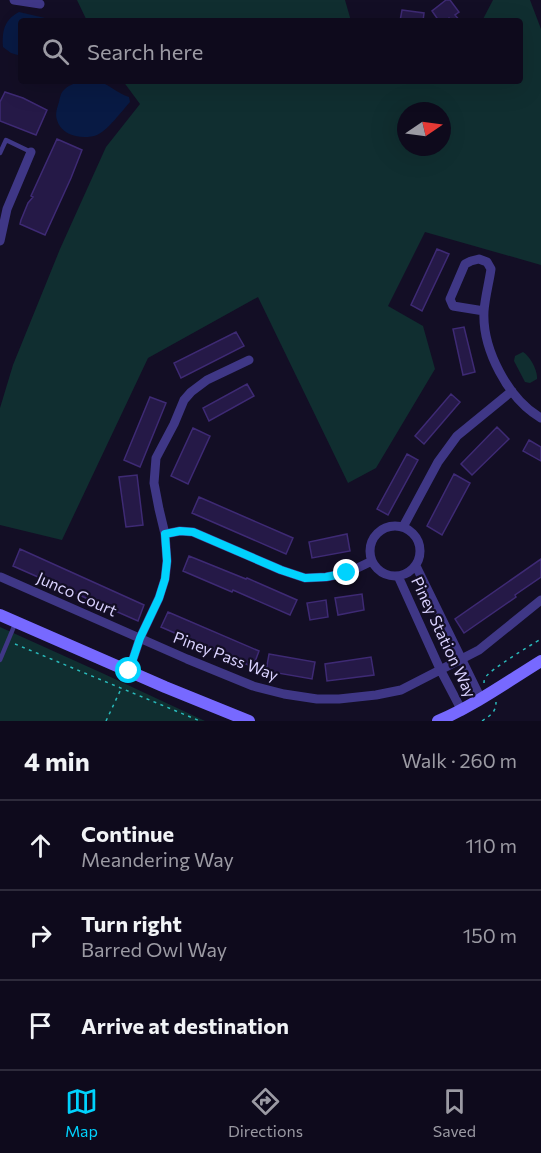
<!DOCTYPE html>
<meta charset="utf-8">
<style>
body{margin:0;font-family:Commissioner,sans-serif;background:#1c1829;color:#f1f3f6}
.compass{position:absolute;left:397px;top:102px;width:54px;height:54px;border-radius:50%;background:#0e0a1c;box-shadow:0 6px 24px #0002;rotate:77deg}
.stop{position:absolute;width:18px;height:18px;margin:-14px;border:4px solid #00d2fd;border-radius:50%;background:#fff}
.stop.end{background:#00d2fd;border-color:#fff;box-shadow:0 2px 6px #0008}
.list{margin:0;padding:0;list-style:none}
h2{display:flex;justify-content:space-between;align-items:center;height:78px;margin:0;padding:0 24px;font-size:26px}
h2 small{font-size:20px;font-weight:400;color:#9b9aa3}
.list li{display:grid;grid-template-columns:39px 1fr auto;gap:18px;align-items:center;box-sizing:border-box;height:90px;padding:0 24px;border-top:2px solid #2e2b3b}
.list b{display:block;font-size:22px;white-space:nowrap}
.list p{margin:0;font-size:20px;white-space:nowrap;color:#9b9aa3}
.list em{font-size:20px;font-style:normal;color:#9b9aa3}
.icon{flex:none;width:33px;height:33px;fill:none;stroke:currentColor;stroke-width:2;stroke-linecap:round;stroke-linejoin:round}
.map{position:relative;flex:none;width:541px;height:721px;overflow:hidden}
.search{position:absolute;background:#0e0a1c;box-shadow:0 6px 24px #0002;left:18px;right:18px;top:18px;height:66px;display:flex;align-items:center;gap:15px;box-sizing:border-box;padding:0 21px;border-radius:6px;color:#9b9aa3;font-size:22px}
.sheet{height:348px;background:#0e0a1c}
nav{display:flex;justify-content:space-around;align-items:center;box-sizing:border-box;height:84px;border-top:2px solid #2e2b3b;background:#0e0a1c;font-size:16px;color:#9b9aa3}
nav a{display:grid;justify-items:center;gap:3px}
nav .on{color:#00d2fd}
.map>svg:first-child{display:block}
.green{fill:#102e30;fill-rule:evenodd}
.water{fill:#081a44}
.building{fill:#251947;stroke:#3e2a74;stroke-width:1.5}
.lines{fill:none;stroke-linecap:round;stroke-linejoin:round}
.path{stroke:#29babb;stroke-width:1.5;stroke-dasharray:3 4.5;stroke-linecap:butt}
.lane{stroke:#3f3786;stroke-width:4.5}
.street{stroke:#3f3786;stroke-width:9}
.secondary{stroke:#7769ff;stroke-width:12}
.route{stroke:#00d2fd;stroke-width:8}
.labels{text-anchor:middle;stroke-width:4.5;stroke-linejoin:round;paint-order:stroke}
.street-label{font-size:16px;fill:#dad2ff;stroke:#130e25}
</style>
<div class="map">
<svg width="541" height="721" viewBox="0 0 541 721">
<rect width="100%" height="100%" fill="#130e25"/>
<path class="green" d="M 77,0 L 345,0 L 351,21 L 87,21 Z
M 493,0 L 530,0 L 541,29 L 541,265 L 425,232 L 388,306 L 423,326 L 435,369 L 376,468 L 348,483 L 258,297 L 148,358 L 62,540 L 0,525 L 0,408 L 13,365 L 60,249 L 106,147 L 140,104 L 123,81 L 520,81 L 520,21 L 482,21 ZM 406,111 L 442,111 L 442,147 L 406,147 Z
M 523,352 C 530,356 538,371 537,379 L 530,383 L 525,382 L 514,361 L 515,356 Z
M 0,627 L 102,673 L 205,721 L 0,721 Z"/>
<path class="water" d="M 19,12 L 58,21 L 21,21 L 21,56 L 11,53 L 3,47 C 2,31 4,20 19,12 Z
M 82,81 C 86,81 92,80 97,81 C 108,83 118,94 129,97 L 130,102 C 122,111 107,131 97,135 C 83,140 61,136 57,120 C 55,114 57,108 59,102 C 60,97 61,92 65,89 C 69,85 76,83 82,81 Z"/>
<path class="building" d="M 446,0 L 450,0 L 459,12 L 455,15 L 460,21 L 451,21 L 449,18 L 445,21 L 439,21 L 432,11 Z
M 402,10 L 424,13 L 423,21 L 400,21 Z
M 5,92 L 23,98 L 47,110 L 36,135 L 0,121 L 0,102 Z
M 57,139 L 82,150 L 71,178 L 45,235 L 20,224 L 21,220 L 28,203 L 33,197 L 31,196 Z
M 437,249 L 449,254 L 422,311 L 411,305 Z
M 464,327 L 475,372 L 463,375 L 453,329 Z
M 236,332 L 244,346 L 181,378 L 174,363 Z
M 247,384 L 254,396 L 209,421 L 203,408 Z
M 451,394 L 460,402 L 424,444 L 415,436 Z
M 150,397 L 166,403 L 140,467 L 124,460 Z
M 497,427 L 509,439 L 472,475 L 461,464 Z
M 193,428 L 210,436 L 188,484 L 171,476 Z
M 529,440 L 541,447 L 541,461 L 523,451 Z
M 407,454 L 418,460 L 388,515 L 377,509 Z
M 454,474 L 470,483 L 442,535 L 427,526 Z
M 137,475 L 143,525 L 126,527 L 119,477 Z
M 199,497 L 293,538 L 286,554 L 192,513 Z
M 347,534 L 350,551 L 312,558 L 309,542 Z
M 20,549 L 144,605 L 138,621 L 13,566 Z
M 189,556 L 246,579 L 247,578 L 297,600 L 290,615 L 233,590 L 232,592 L 183,571 Z
M 541,559 L 541,577 L 515,595 L 516,597 L 464,633 L 455,619 Z
M 362,594 L 364,610 L 338,615 L 335,598 Z
M 326,600 L 328,617 L 310,620 L 307,603 Z
M 168,612 L 259,651 L 253,667 L 161,627 Z
M 269,654 L 315,662 L 312,679 L 266,671 Z
M 371,657 L 374,675 L 327,681 L 325,664 Z"/>
<g class="lines">
<path class="path" d="M 15,644 L 200,721
M 484,683 C 484,682 484,680 485,678 C 489,670 531,645 541,639
M 106,721 L 121,689
M 482,721 C 491,715 496,712 496,702"/>
<path class="lane" d="M 0,153 L 6,140 L 31,152
M 0,660 L 15,624"/>
<path class="street" d="M 14,0 L 40,4
M 0,241 L 7,209 L 31,152
M 484,311 L 453,306 L 450,299 L 465,264 L 471,261 L 479,259 L 487,262 L 491,269 C 489,283 485,297 484,311 C 482,349 508,399 541,418
M370 551a25 25 0 1 1 50 0a25 25 0 1 1-50 0Z
M 403,527 L 438,462 L 457,436 L 512,391
M 165,534 L 180,531 L 193,532 L 281,570 L 305,578 L 326,577 L 347,573 L 372,561
M 416,566 L 481,699
M 398,576 L 440,669 L 462,711
M 1,577 L 187,659 L 253,686 L 284,694 L 317,699 L 339,699 L 376,695 L 401,690 L 479,650 L 541,600
M 129,671 L 140,638 L 159,598 L 165,579 L 167,561 L 165,534 L 159,509 L 154,483 L 156,458 L 174,424 L 184,400 L 191,392 L 207,380 L 249,360"/>
<path class="secondary" d="M 0,615 L 165,687 L 249,721
M 438,721 C 475,705 507,682 541,661"/>
</g>
<g class="lines">
<path class="route" d="M 129,671 L 140,638 L 159,598 L 165,579 L 167,561 L 165,534 L 180,531 L 193,532 L 281,570 L 305,578 L 326,577 L 347,573"/>
</g>
<g class="labels">
<g class="street-label">
<text transform="translate(77 594) rotate(24)" y="6">Junco Court</text>
<text transform="translate(444 637) rotate(65)" y="6">Piney Station Way</text>
<text transform="translate(226 656) rotate(21)" y="6">Piney Pass Way</text>
</g>
</g>
</svg>
<svg class="compass" viewBox="-18 -18 36 36"><path d="M0-13l5 13h-10z" fill="#e53935"/><path d="M0 13l5-13h-10z" fill="#9b9aa3"/></svg>
<div class="stop" style="left:129px;top:671px"></div>
<div class="stop end" style="left:347px;top:573px"></div>
<div class="search"><svg class="icon" aria-label="search" viewBox="0 0 24 24"><circle cx="10" cy="10" r="6"/><path d="M15 15l6 6"/></svg>Search here</div>
</div>
<section class="sheet">
<h2>4 min<small>Walk · 260 m</small></h2>
<ul class="list">
<li><svg class="icon" aria-label="ahead" viewBox="0 0 24 24"><path d="M12 20V5M6 11l6-6 6 6"/></svg><div><b>Continue</b><p>Meandering Way</p></div><em>110 m</em></li>
<li><svg class="icon" aria-label="right" viewBox="0 0 24 24"><path d="M7 20v-9h11M14 6l5 5-5 5"/></svg><div><b>Turn right</b><p>Barred Owl Way</p></div><em>150 m</em></li>
<li><svg class="icon" aria-label="arrive" viewBox="0 0 24 24"><path d="M6 21V4h12l-3 4 3 4H6"/></svg><div><b>Arrive at destination</b></div></li>
</ul>
</section>
<nav>
<a class="on"><svg class="icon" aria-label="map" viewBox="0 0 24 24"><path d="M3 6l6-2 6 2 6-2v14l-6 2-6-2-6 2zM9 4v14M15 6v14"/></svg>Map</a>
<a><svg class="icon" aria-label="directions" viewBox="0 0 24 24"><path d="M12 3l9 9-9 9-9-9zM9 14v-3h6M13 9l2 2-2 2"/></svg>Directions</a>
<a><svg class="icon" aria-label="saved" viewBox="0 0 24 24"><path d="M7 4h10v16l-5-4-5 4z"/></svg>Saved</a>
</nav>
